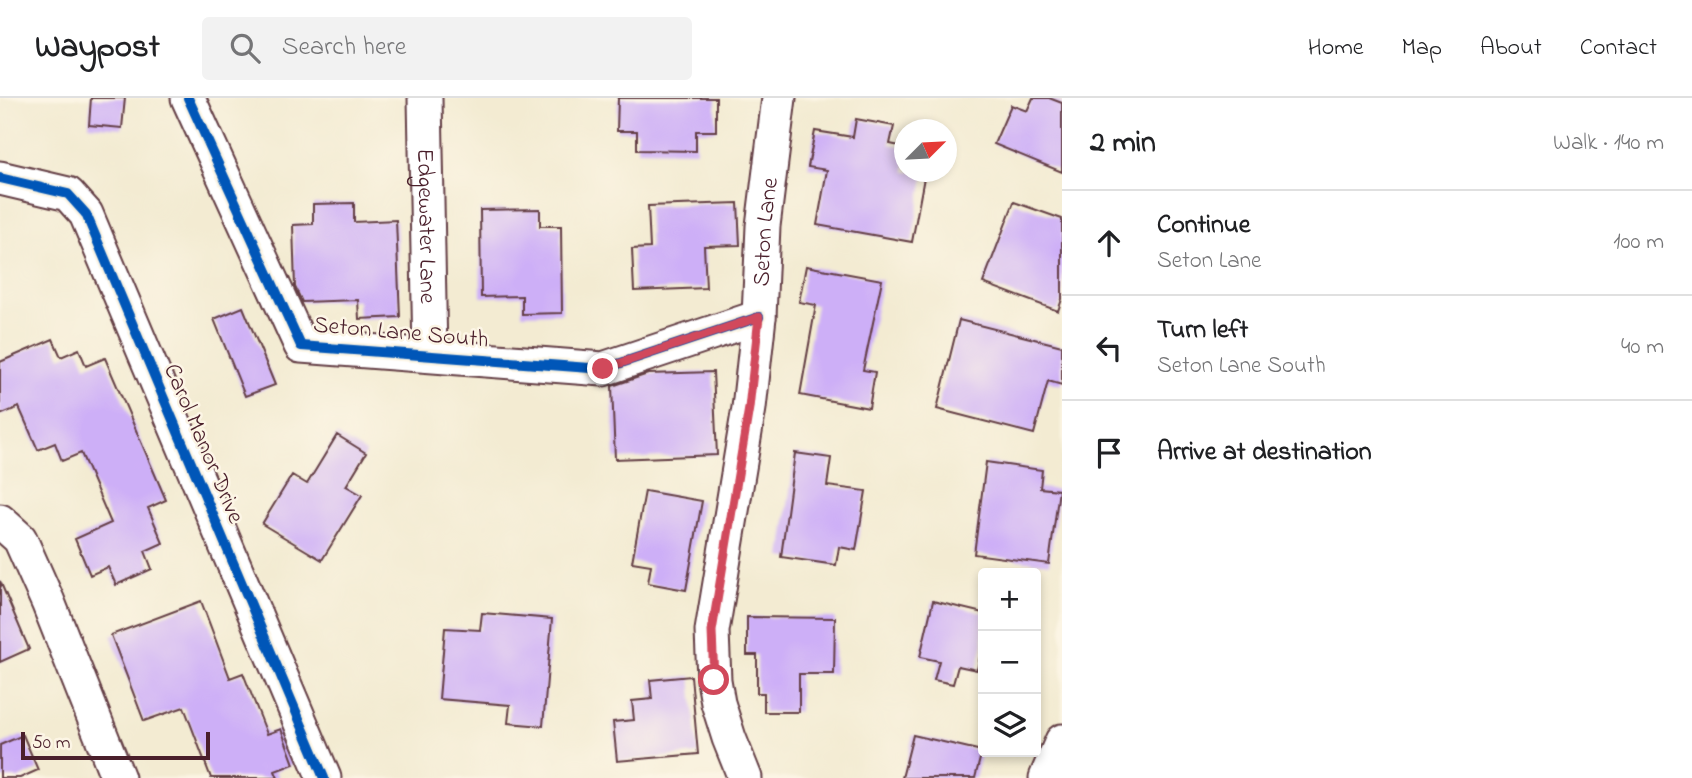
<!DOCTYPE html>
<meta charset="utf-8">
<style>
body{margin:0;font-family:"Indie Flower",sans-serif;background:#f2f2f2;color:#202124}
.controls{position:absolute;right:21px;bottom:21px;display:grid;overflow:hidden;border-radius:7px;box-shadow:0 4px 10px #0003}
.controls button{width:63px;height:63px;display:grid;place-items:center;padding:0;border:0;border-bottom:2px solid #e0e0e0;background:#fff;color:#202124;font:35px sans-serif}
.compass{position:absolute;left:894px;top:21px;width:63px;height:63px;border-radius:50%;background:#fff;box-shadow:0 4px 10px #0003;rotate:66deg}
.scale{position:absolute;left:21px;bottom:18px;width:189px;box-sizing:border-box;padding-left:7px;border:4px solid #4a1f2b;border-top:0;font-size:19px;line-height:24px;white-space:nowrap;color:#4a1f2b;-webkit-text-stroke:5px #fcf5e5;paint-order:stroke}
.stop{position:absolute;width:21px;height:21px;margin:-16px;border:5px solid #d1495b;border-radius:50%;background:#fff}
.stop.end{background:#d1495b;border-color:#fff;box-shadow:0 2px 7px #0008}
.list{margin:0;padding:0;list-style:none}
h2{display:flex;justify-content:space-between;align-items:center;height:91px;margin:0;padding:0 28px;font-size:30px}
h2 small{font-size:23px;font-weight:400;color:#757577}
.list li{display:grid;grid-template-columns:46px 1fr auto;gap:21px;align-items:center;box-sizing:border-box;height:105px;padding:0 28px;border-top:2px solid #e0e0e0}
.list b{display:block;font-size:26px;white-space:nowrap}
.list p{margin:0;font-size:23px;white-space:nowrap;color:#757577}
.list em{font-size:23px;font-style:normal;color:#757577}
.icon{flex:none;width:38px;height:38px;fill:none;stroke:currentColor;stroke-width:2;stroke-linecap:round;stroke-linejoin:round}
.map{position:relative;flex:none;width:1062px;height:680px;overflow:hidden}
header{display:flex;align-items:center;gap:42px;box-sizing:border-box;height:98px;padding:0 35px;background:#fff;border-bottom:2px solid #e0e0e0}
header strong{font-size:33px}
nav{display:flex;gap:38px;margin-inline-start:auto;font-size:24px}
.search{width:490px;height:63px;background:#f2f2f2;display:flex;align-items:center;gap:18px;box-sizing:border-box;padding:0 24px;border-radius:7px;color:#757577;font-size:26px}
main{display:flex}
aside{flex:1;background:#fff}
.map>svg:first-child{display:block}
.building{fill:#cdaff7}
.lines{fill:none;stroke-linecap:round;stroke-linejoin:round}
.minor-casing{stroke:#633e44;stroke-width:37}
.minor{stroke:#fff;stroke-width:33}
.cycleway-casing{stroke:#fcf5e5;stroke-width:15}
.cycleway{stroke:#0057b8;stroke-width:10}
.route{stroke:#d1495b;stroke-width:9}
.labels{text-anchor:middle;stroke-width:5;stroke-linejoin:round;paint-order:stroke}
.street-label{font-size:24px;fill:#4a1f2b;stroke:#fcf5e5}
</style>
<header>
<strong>Waypost</strong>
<div class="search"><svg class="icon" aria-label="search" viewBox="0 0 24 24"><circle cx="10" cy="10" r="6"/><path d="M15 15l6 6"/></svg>Search here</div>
<nav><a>Home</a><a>Map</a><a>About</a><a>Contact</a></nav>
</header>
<main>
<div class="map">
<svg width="1062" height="680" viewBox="0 0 1062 680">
<rect width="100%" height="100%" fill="#fcf5e5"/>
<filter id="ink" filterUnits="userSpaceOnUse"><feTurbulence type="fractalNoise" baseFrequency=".0143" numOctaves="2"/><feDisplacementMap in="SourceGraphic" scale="14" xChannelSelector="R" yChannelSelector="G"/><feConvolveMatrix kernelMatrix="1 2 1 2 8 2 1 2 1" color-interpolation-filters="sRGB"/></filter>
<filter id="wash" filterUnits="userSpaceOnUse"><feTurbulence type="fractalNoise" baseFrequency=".00686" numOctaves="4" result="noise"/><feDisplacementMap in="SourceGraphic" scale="28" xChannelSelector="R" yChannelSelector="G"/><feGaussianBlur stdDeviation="1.57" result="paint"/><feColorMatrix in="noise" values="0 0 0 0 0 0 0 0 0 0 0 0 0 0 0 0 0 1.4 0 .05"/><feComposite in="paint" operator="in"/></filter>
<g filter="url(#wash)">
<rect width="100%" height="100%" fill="#f3ebd2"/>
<g id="blocks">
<path class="building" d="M 91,0 L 125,0 L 122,30 L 89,27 Z
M 618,0 L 716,0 L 716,33 L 696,33 L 696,53 L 637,52 L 637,33 L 617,33 Z
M 1033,0 L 1049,0 L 1062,5 L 1062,74 L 994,46 L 1011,7 L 1027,13 Z
M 856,21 L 894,28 L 890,46 L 905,49 L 905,74 L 925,74 L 912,144 L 817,127 L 827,72 L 808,69 L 815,33 L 853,39 Z
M 1014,104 L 1062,121 L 1062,201 L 1058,213 L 983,185 Z
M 354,105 L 354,124 L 396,122 L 400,219 L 359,221 L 358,202 L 302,204 L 295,189 L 293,127 L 313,126 L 313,106 Z
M 738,105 L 740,147 L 704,148 L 706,190 L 634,193 L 632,151 L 650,150 L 648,108 Z
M 540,111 L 540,128 L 561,128 L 562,215 L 522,216 L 522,198 L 481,199 L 480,112 Z
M 806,168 L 882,182 L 863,272 L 875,274 L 869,310 L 800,297 L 816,207 L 799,204 Z
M 243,209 L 275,287 L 245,298 L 214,221 Z
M 959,222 L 1062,248 L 1062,287 L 1048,283 L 1034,336 L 937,311 Z
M 53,241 L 61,259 L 79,251 L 86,268 L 105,260 L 166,402 L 148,410 L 163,445 L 145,453 L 152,471 L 116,487 L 108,469 L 90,477 L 75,441 L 111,425 L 81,355 L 62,363 L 55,345 L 38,352 L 19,309 L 0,317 L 0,264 Z
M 713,274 L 717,357 L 615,361 L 612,288 L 648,276 Z
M 337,337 L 366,355 L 346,388 L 362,397 L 322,462 L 262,426 L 292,377 L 307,386 Z
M 795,355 L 831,360 L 827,388 L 866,393 L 856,452 L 839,449 L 836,467 L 781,459 Z
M 986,364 L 1042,372 L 1040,390 L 1059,392 L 1049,466 L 974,456 Z
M 645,393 L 702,403 L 686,492 L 648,485 L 651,467 L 632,464 Z
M 0,483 L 29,551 L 0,564 Z
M 201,503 L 230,580 L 243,575 L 267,636 L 281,631 L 294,666 L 275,673 L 278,680 L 211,680 L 184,609 L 144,623 L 111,537 Z
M 933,503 L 983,515 L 983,545 L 977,572 L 958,568 L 953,586 L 934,582 L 939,563 L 920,559 Z
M 482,515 L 552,521 L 543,628 L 508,625 L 510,607 L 439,601 L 445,530 L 480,532 Z
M 747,519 L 835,520 L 834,576 L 799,576 L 799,614 L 764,614 L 764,595 L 757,595 L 757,557 L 747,557 Z
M 691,578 L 698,656 L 617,663 L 613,624 L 634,622 L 632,603 L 652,601 L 650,582 Z
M 23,637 L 38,672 L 20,680 L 0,680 L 0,647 Z
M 913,637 L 982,653 L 975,680 L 902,680 Z"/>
</g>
</g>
<g filter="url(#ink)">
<use href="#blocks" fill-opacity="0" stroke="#633e44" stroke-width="2"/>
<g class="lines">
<g class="minor-casing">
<g id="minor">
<path d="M 188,0 L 301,248 L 603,271 L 759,219"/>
<path id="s1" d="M 425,0 L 430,256"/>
<path d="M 0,80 L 68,96 L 86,116 L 324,680"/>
<path d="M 0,423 L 20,441 L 48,504 L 118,680"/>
<path id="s2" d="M 745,680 L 729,640 L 718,605 L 714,582 L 712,533 L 749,310 L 759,219 L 763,128 L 779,0"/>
<path d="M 1046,680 L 1062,643"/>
</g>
</g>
<use href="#minor" class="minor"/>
<g class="cycleway-casing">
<path id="cycleway" d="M 188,0 L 301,248 L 603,271 L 759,219
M 0,80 L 68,96 L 86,116 L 324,680"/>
</g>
<use href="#cycleway" class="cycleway"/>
</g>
</g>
<g class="lines" filter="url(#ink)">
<path class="route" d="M 603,271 L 759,219 L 749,310 L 712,533 L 714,582"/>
</g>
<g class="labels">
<g class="street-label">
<text dy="8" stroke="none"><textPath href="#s1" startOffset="128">Edgewater Lane</textPath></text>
<text dy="8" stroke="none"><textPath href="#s2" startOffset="555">Seton Lane</textPath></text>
<text transform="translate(401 233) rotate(5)" y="8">Seton Lane South</text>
<text transform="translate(205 345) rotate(67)" y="8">Carol Manor Drive</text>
</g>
</g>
</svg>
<div class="controls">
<button>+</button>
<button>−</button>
<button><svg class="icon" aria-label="layers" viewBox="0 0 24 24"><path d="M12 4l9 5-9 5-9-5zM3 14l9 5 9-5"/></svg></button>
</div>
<svg class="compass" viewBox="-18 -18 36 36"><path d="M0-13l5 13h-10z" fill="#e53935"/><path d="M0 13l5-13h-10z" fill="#757577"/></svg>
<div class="scale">50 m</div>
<div class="stop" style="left:714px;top:582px"></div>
<div class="stop end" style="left:603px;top:271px"></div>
</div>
<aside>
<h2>2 min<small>Walk · 140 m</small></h2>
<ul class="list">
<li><svg class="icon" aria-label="ahead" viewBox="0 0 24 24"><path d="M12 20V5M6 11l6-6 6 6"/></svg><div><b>Continue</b><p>Seton Lane</p></div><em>100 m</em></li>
<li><svg class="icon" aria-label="left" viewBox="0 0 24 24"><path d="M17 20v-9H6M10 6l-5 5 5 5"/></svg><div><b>Turn left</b><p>Seton Lane South</p></div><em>40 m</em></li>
<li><svg class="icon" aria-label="arrive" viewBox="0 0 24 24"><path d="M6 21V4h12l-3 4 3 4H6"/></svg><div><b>Arrive at destination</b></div></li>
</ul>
</aside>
</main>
